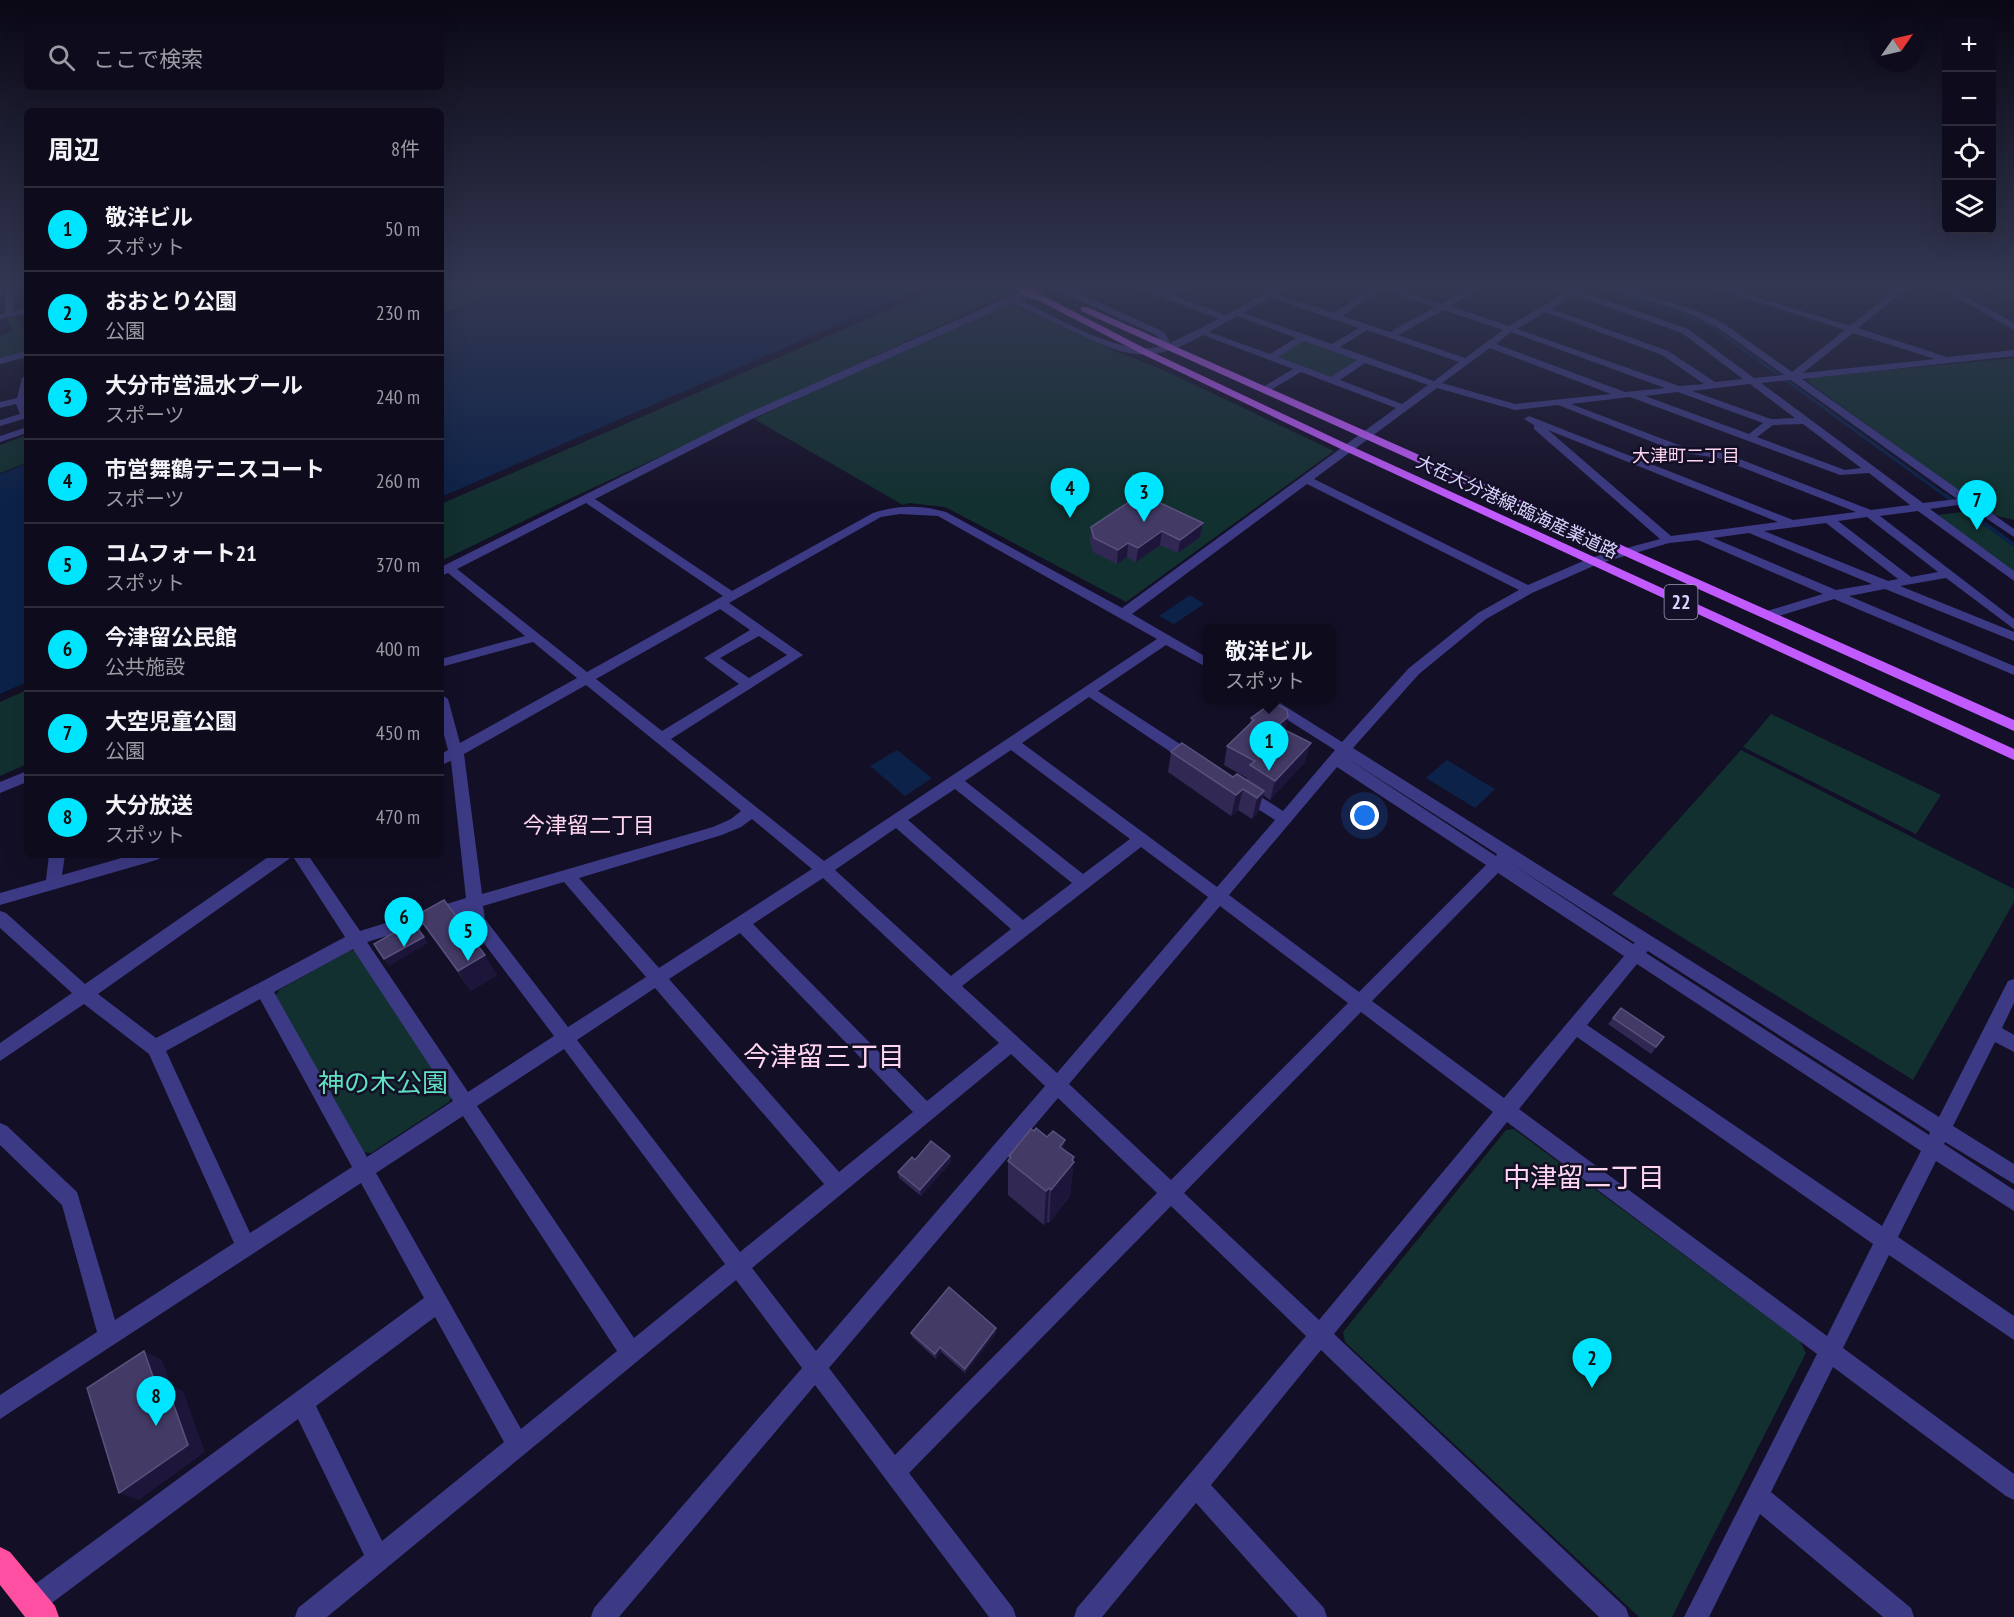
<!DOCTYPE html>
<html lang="ja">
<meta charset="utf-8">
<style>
body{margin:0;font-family:"PT Sans Narrow","Noto Sans JP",sans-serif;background:#1c1929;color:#f1f3f6}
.controls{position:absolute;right:18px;top:18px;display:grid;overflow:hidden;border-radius:9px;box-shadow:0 6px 24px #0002}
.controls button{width:54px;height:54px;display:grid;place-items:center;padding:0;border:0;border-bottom:2px solid #2e2b3b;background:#0e0b1c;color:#f1f3f6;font:30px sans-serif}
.compass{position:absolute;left:1870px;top:18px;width:54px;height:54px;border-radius:50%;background:#0e0b1c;box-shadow:0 6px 24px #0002;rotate:56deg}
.you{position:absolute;left:1365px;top:816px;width:21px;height:21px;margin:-15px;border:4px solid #fff;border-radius:50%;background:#1a73e8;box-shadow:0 0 0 9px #1a73e833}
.badge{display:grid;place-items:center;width:39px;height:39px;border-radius:50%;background:#00e5ff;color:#111;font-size:20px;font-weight:700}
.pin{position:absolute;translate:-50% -50px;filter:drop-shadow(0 2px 3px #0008)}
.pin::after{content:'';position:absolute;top:32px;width:21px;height:18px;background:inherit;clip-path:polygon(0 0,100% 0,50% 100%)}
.popup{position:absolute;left:1203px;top:624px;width:132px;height:78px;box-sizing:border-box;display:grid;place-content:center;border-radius:9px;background:#0e0b1c;filter:drop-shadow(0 2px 4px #0005);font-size:20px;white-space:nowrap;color:#9b9ba3}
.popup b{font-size:22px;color:#f1f3f6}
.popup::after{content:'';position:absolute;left:50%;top:100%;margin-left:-12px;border:12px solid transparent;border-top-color:#0e0b1c}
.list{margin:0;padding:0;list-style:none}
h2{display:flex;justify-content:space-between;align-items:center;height:78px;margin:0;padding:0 24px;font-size:26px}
h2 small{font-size:20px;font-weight:400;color:#9b9ba3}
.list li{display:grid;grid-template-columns:39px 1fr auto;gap:18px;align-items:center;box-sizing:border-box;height:84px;padding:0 24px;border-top:2px solid #2e2b3b}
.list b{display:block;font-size:22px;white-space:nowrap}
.list p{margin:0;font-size:20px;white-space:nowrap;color:#9b9ba3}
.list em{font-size:20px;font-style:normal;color:#9b9ba3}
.icon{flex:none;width:33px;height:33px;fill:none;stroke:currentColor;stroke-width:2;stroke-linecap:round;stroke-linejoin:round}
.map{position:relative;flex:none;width:2014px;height:1617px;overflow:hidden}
.search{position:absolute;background:#0e0b1c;box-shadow:0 6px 24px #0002;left:24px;top:24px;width:420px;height:66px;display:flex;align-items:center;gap:15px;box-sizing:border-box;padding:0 21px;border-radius:9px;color:#9b9ba3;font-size:22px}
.panel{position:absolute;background:#0e0b1c;box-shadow:0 6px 24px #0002;left:24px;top:108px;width:420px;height:750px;border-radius:9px}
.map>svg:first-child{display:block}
.green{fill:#12302f}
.water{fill:#0c2248}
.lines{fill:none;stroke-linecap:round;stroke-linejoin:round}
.stream-far1{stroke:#0c2248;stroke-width:3}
.stream{stroke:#0c2248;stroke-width:4}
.minor{fill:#3d3a85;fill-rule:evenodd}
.major{fill:#c25bff;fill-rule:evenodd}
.highway{fill:#ff4fa3;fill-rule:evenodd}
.major-bridge{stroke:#c25bff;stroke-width:10}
.wall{fill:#312854}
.shaded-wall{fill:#1d163a}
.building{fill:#433a66;stroke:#5a527e;stroke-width:1.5}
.labels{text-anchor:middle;stroke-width:5;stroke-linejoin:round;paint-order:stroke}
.far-neighbourhood-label{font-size:18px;fill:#ffd6f0;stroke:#130f26}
.far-street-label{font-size:18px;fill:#d9d4ff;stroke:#130f26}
.shield{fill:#130f26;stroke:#9e99be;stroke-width:1.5}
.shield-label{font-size:20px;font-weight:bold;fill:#d9d4ff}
.neighbourhood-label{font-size:22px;fill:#ffd6f0;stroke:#130f26}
.near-park-label{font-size:26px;fill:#5fe0c0;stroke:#130f26}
.near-neighbourhood-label{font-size:27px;fill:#ffd6f0;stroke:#130f26}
</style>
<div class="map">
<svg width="2014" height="1617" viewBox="0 0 2014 1617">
<rect width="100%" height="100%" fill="#130f26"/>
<path class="green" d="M 461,283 L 528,283 L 441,314 L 441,290 Z
M 950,283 L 992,283 L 1012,292 L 567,500 L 441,561 L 441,504 Z
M 1978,283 L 2014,283 L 2014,302 Z
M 1012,304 L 1120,353 L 1161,369 L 1334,451 L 1126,602 L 945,507 L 909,503 L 903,505 L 754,419 L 899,352 Z
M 16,316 L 22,330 L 27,329 L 27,353 L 0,360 L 0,336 L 13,332 L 7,318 Z
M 1304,340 L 1358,360 L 1331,377 L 1327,377 L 1277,357 Z
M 2014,358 L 2014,520 L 1989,514 L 1807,381 L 1813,377 Z
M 27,435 L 27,463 L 0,473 L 0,445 Z
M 1970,511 L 2014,543 L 2014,572 L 1937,515 Z
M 27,690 L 27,764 L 0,776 L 0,702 Z
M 1771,714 L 1941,795 L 1916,834 L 1743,747 Z
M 1741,750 L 2014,889 L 2014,902 L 1913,1080 L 1612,894 Z
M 350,950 L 357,951 L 453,1095 L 449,1102 L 371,1153 L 362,1152 L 275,997 L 279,990 Z
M 1514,1129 L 1800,1341 L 1806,1353 L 1672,1617 L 1639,1617 L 1345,1342 L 1343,1332 L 1506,1130 Z"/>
<path class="water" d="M 537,283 L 933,283 L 441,497 L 441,317 Z
M 27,464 L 27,682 L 0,694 L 0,474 Z
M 1190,595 L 1204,604 L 1174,624 L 1159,616 Z
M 897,750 L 932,778 L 905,796 L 870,766 Z
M 1447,760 L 1495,789 L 1475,808 L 1426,778 Z"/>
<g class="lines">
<path class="stream-far1" d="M 1588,283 L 1707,323 L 1947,497"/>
<path class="stream" d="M 1945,495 L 2014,545"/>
<path class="minor" d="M 5,283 L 13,283 L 13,311 L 27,307 L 27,313 L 0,319 L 0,315 L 5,313 Z
M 1045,283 L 1056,283 L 1160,330 L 1165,333 L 1170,343 L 1219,319 L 1125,283 L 1137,283 L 1166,293 L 1186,283 L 1196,283 L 1174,296 L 1226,315 L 1283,283 L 1293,283 L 1276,294 L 1334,313 L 1373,287 L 1366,283 L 1383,284 L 1442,304 L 1480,283 L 1490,283 L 1450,306 L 1509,326 L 1566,292 L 1543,283 L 1555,283 L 1572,289 L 1582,283 L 1592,283 L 1580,291 L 1688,329 L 1754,378 L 1784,375 L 1717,327 L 1692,315 L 1597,283 L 1610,283 L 1698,311 L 1723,323 L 1792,372 L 1845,330 L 1699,283 L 1712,283 L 1850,326 L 1894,291 L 1870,283 L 1884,283 L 1899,287 L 1904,283 L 1913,283 L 1858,328 L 1947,357 L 2014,350 L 2014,356 L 1802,379 L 2014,529 L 2014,537 L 1965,504 L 1930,509 L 2014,571 L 2014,581 L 1918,511 L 1880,516 L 2014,619 L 2014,629 L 1946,578 L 1900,586 L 2014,632 L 2014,641 L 1885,589 L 1849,596 L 2014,666 L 2014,675 L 1834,599 L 1772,618 L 1764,618 L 1762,615 L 1764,612 L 1823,594 L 1698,540 L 1669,543 L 1598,564 L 1532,593 L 1486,619 L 1419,674 L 1353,748 L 1939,1117 L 2008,981 L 2014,979 L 2014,1003 L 2002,1028 L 2014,1035 L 2014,1052 L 1995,1042 L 1953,1126 L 2014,1164 L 2014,1184 L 1945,1142 L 1944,1144 L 2014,1190 L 2014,1211 L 1936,1161 L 1898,1237 L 2014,1316 L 2014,1340 L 1889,1255 L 1843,1348 L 2014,1474 L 2014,1500 L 2006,1496 L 1833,1367 L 1771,1492 L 1911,1608 L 1914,1617 L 1883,1617 L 1760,1514 L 1709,1617 L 1684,1617 L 1817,1354 L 1507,1122 L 1334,1334 L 1626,1608 L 1629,1617 L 1599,1617 L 1321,1350 L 1211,1485 L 1324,1608 L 1327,1617 L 1298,1617 L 1196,1503 L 1102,1617 L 1074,1617 L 1077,1608 L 1306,1336 L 1171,1206 L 909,1473 L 1013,1608 L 1016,1617 L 989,1617 L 815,1385 L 619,1617 L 591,1617 L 594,1608 L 802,1368 L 736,1280 L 327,1617 L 295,1617 L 298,1608 L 364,1555 L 298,1419 L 41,1611 L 32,1614 L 23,1611 L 20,1602 L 23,1593 L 424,1298 L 361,1183 L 0,1419 L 0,1395 L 97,1332 L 62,1205 L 0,1145 L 0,1123 L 7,1126 L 77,1192 L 115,1320 L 234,1243 L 149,1054 L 84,1004 L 0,1061 L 0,1043 L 72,993 L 0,928 L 0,911 L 6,913 L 85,984 L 271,855 L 291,855 L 289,859 L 98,994 L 156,1038 L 345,937 L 292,855 L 308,855 L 360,931 L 466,898 L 451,761 L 441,765 L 441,754 L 448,750 L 441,724 L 441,694 L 448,699 L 460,743 L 577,678 L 533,642 L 441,667 L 441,659 L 525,636 L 448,573 L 441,576 L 441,567 L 744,415 L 1008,297 ZM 1050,287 L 1154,334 L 1158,337 L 1162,346 C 1124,359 1056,317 1020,300 ZM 1381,289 L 1435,307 L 1390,332 L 1342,316 ZM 1574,295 L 1682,333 L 1743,379 L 1715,382 L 1668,351 L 1551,309 ZM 1270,297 L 1359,328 L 1332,344 L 1243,313 ZM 1013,303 C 1034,313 1055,323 1076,333 C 1127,357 1151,365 1203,335 L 1293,369 L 1263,387 L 1263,391 L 1269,391 L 1301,372 L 1396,408 L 1122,608 L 946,512 C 921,505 898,505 873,513 L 732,591 L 595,499 L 752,419 ZM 1444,310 L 1503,330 L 1465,358 L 1398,335 ZM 1545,312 L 1662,355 L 1704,384 L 1679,386 L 1517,329 ZM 1237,316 L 1296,338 L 1270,354 L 1209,332 ZM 1367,330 L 1459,362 L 1434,381 L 1340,347 ZM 1511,332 L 1665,388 L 1625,392 L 1496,344 ZM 1853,333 L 1935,359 L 1803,373 ZM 1304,341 L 1357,360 L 1331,377 L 1278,357 ZM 1490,348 L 1611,394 L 1515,404 L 1442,383 ZM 1365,363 L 1428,385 L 1402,404 L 1340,380 ZM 1791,380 L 1957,499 L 1923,503 L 1761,383 ZM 1750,384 L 1795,418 L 1771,419 L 1692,391 ZM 1437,388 L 1515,410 L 1558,405 L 1678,452 L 1718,458 L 1856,512 L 1793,520 L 1529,416 L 1524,419 L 1534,425 L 1534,429 L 1660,539 L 1590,558 L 1528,585 L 1314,479 ZM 1678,392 L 1763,423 L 1749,434 L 1645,396 ZM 1630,397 L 1840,475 L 1869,473 L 1910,505 L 1871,510 L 1724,453 L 1684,447 L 1571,404 ZM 1803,424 L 1861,468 L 1845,470 L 1757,437 L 1773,425 ZM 1548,430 L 1778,522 L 1671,536 ZM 1307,484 L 1519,590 L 1478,613 L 1409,668 L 1342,742 L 1272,698 L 1256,698 L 1258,701 L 1335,750 L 1283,811 L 1249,789 L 1239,789 L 1237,793 L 1239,797 L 1275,820 L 1217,887 L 1022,743 L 1089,697 L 1187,763 L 1197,763 L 1199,759 L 1197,755 L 1098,691 L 1166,645 L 1208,668 L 1208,658 L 1132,614 ZM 586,503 L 723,596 L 587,672 L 457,569 ZM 900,514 L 938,516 L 1157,639 L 824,861 L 671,739 L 803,655 L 729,603 L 881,517 ZM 1867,517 L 1938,572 L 1911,577 L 1838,521 ZM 1826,523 L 1898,579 L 1888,581 L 1764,531 ZM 1749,533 L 1872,584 L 1836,590 L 1713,538 ZM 720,609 L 750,630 L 704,658 L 739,684 L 662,731 L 596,679 ZM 759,636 L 787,655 L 749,678 L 720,658 ZM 586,685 L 741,811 L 731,819 L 713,827 L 482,894 L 464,754 ZM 1011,750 L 1130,839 L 1083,874 L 965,781 ZM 1345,757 L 1497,854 L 1496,856 ZM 1337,767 L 1486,865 L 1359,992 L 1229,895 ZM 955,789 L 1072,883 L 1023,920 L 908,820 ZM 752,819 L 812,869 L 659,968 L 579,878 L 722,835 L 741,827 ZM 896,828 L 1011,929 L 951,976 L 835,870 ZM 1141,847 L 1208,897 L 1057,1073 L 962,986 ZM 1509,862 L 1635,943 L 1633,944 ZM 1498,873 L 1624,956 L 1504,1098 L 1372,1001 ZM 823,878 L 999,1043 L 927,1101 L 753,924 ZM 564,882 L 646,977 L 568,1027 L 485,919 L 483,906 ZM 1220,906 L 1348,1003 L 1171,1180 L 1069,1084 ZM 468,911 L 471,926 L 554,1036 L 468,1092 L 367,942 ZM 740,933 L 913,1112 L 839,1172 L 669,979 ZM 353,949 L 453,1101 L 367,1157 L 274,992 ZM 1648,951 L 1930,1132 L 1929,1135 L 1646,953 ZM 1637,964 L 1921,1151 L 1882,1226 L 1587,1025 ZM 655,988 L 824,1184 L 740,1252 L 577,1040 ZM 260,999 L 352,1167 L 250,1233 L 166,1051 ZM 1361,1012 L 1493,1112 L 1319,1320 L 1184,1193 ZM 1577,1037 L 1873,1244 L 1827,1336 L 1519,1109 ZM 564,1049 L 725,1264 L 634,1338 L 477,1106 ZM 1011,1054 L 1045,1086 L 816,1351 L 752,1268 ZM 1058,1098 L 1157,1193 L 895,1455 L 829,1368 ZM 463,1116 L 617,1351 L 521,1429 L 376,1173 ZM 435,1317 L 504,1442 L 382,1541 L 316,1406 Z
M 1932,283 L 1942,283 L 2014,323 L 2014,330 Z
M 27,351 L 27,357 L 0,364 L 0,358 Z
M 27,375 L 27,418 L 0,426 L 0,420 L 20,414 L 16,404 L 0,408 L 0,402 L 17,398 L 22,378 Z
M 27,427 L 27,433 L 0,442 L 0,436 Z
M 27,771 L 27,782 L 0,793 L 0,782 Z
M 49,855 L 65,855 L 62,875 L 132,855 L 161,855 L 159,859 L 153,861 L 0,905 L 0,893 L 46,880 Z"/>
<path class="major" d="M 1005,283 L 1016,283 L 1029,290 L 1022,292 Z
M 1030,292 L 1036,292 L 1148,350 L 1351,446 L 2014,749 L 2014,760 L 1343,450 L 1142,354 L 1030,296 Z
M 1081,307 L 1087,307 L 2014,720 L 2014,731 L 1081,311 Z"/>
<path class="highway" d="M 0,1547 L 10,1552 L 55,1606 L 59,1617 L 25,1617 L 0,1585 Z"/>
<path class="major-bridge" d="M 1025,290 L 1033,294"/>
</g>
<path class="wall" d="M 1203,523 L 1200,537 L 1178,553 L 1160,545 L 1136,562 L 1127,557 L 1117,564 L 1093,552 L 1090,541 L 1091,527 Z
M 1288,717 L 1285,730 L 1305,762 L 1270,800 L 1263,795 L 1258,812 L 1252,819 L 1238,810 L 1231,816 L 1168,772 L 1171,752 L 1233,777 L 1246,780 L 1247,778 L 1224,765 L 1227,746 L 1250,724 L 1251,718 Z
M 417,915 L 497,975 L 471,991 Z
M 1621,1008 L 1664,1037 L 1651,1054 L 1608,1024 Z
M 1034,1131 L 1074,1157 L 1070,1196 L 1049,1223 L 1047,1222 L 1044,1225 L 1008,1195 L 1008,1161 L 1009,1156 Z
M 950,1156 L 951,1162 L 921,1196 L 899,1178 L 898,1172 L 915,1160 Z
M 911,1333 L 996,1333 L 965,1373 L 941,1352 L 936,1359 L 912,1337 Z"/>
<path class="shaded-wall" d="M 1203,523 L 1200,537 L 1178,553 L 1180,540 Z
M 1162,531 L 1160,545 L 1136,562 L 1138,548 Z
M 1128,543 L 1127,557 L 1117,564 L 1118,550 Z
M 1288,717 L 1284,736 L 1277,726 Z
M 1311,743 L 1305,762 L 1270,800 L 1275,781 Z
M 1243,789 L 1238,810 L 1231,816 L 1236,795 Z
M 1264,791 L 1258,812 L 1252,819 L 1257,798 Z
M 424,937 L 428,943 L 389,966 L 384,959 Z
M 485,955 L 497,975 L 471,991 L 458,971 Z
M 1065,1140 L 1062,1176 L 1060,1147 Z
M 950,1156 L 951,1162 L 921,1196 L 920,1190 Z
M 1074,1157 L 1070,1196 L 1049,1223 L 1051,1190 Z
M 1049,1188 L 1047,1222 L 1044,1225 L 1046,1191 Z
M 996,1328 L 996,1333 L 965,1373 L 965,1369 Z
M 940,1347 L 941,1352 L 936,1359 L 935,1354 Z
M 144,1351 L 162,1360 L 171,1385 L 183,1391 L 205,1452 L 139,1500 L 119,1493 Z"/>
<path class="building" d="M 1141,494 L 1203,523 L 1180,540 L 1162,531 L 1138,548 L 1128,543 L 1118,550 L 1094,538 L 1091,527 Z
M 1273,702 L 1287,710 L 1288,717 L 1277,726 L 1311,743 L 1275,781 L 1250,765 L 1255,761 L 1227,746 L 1254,720 L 1251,718 Z
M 1182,743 L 1233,777 L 1237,774 L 1264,791 L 1257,798 L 1243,789 L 1236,795 L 1171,752 Z
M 444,900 L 485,955 L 458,971 L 417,915 Z
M 413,922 L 424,937 L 384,959 L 374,944 Z
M 1621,1008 L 1664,1037 L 1656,1047 L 1613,1018 Z
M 1036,1128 L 1047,1137 L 1053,1131 L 1065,1140 L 1060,1147 L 1074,1157 L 1072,1160 L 1074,1162 L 1051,1190 L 1049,1188 L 1046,1191 L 1008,1161 L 1011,1157 L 1009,1156 L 1031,1129 L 1034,1131 Z
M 931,1141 L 950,1156 L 920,1190 L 898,1172 L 912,1157 L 915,1160 Z
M 949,1287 L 996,1328 L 965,1369 L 940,1347 L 935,1354 L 911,1333 Z
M 144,1351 L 157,1388 L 166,1383 L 188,1445 L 119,1493 L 87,1388 Z"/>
<linearGradient id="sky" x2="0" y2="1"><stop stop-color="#0a0815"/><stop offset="0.56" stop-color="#333752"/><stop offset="1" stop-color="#333752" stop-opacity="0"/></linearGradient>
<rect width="2014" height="509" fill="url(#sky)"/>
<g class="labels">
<g class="far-neighbourhood-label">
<text x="1686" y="462">大津町二丁目</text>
</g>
<g class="far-street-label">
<text transform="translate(1517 507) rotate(25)" y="6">大在大分港線;臨海産業道路</text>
</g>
<rect class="shield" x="1664.5" y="585" width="33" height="34" rx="4.5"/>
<g class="shield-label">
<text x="1681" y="609">22</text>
</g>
<g class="neighbourhood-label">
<text x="589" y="833">今津留二丁目</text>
</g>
<g class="near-park-label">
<text x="383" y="1092">神の木公園</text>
</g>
<g class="near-neighbourhood-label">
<text x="824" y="1066">今津留三丁目</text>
<text x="1584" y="1187">中津留二丁目</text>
</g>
</g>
</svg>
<div class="controls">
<button>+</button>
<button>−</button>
<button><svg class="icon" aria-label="locate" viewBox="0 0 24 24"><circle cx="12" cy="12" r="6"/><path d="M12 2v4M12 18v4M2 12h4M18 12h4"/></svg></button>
<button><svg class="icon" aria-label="layers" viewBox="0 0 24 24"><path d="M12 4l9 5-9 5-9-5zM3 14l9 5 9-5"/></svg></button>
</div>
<svg class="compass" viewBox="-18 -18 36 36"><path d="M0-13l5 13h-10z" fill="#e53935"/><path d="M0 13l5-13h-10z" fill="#9b9ba3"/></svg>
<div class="you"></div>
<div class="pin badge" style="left:1269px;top:771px">1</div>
<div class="popup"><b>敬洋ビル</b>スポット</div>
<div class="pin badge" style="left:1592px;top:1388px">2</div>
<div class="pin badge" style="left:1144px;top:522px">3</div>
<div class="pin badge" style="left:1070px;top:518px">4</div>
<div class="pin badge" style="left:468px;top:961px">5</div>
<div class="pin badge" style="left:404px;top:947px">6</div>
<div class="pin badge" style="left:1977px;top:530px">7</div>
<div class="pin badge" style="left:156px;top:1426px">8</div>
<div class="search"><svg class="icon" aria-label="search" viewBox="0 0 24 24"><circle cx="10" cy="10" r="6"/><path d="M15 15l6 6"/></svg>ここで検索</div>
<section class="panel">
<h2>周辺<small>8件</small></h2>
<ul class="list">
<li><span class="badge">1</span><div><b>敬洋ビル</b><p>スポット</p></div><em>50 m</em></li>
<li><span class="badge">2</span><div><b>おおとり公園</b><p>公園</p></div><em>230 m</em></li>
<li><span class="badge">3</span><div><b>大分市営温水プール</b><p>スポーツ</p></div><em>240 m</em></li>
<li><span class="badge">4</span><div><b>市営舞鶴テニスコート</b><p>スポーツ</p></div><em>260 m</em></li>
<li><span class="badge">5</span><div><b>コムフォート21</b><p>スポット</p></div><em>370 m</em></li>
<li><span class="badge">6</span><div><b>今津留公民館</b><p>公共施設</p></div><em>400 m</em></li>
<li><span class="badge">7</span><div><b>大空児童公園</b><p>公園</p></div><em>450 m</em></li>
<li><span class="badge">8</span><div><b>大分放送</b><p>スポット</p></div><em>470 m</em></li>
</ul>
</section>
</div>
